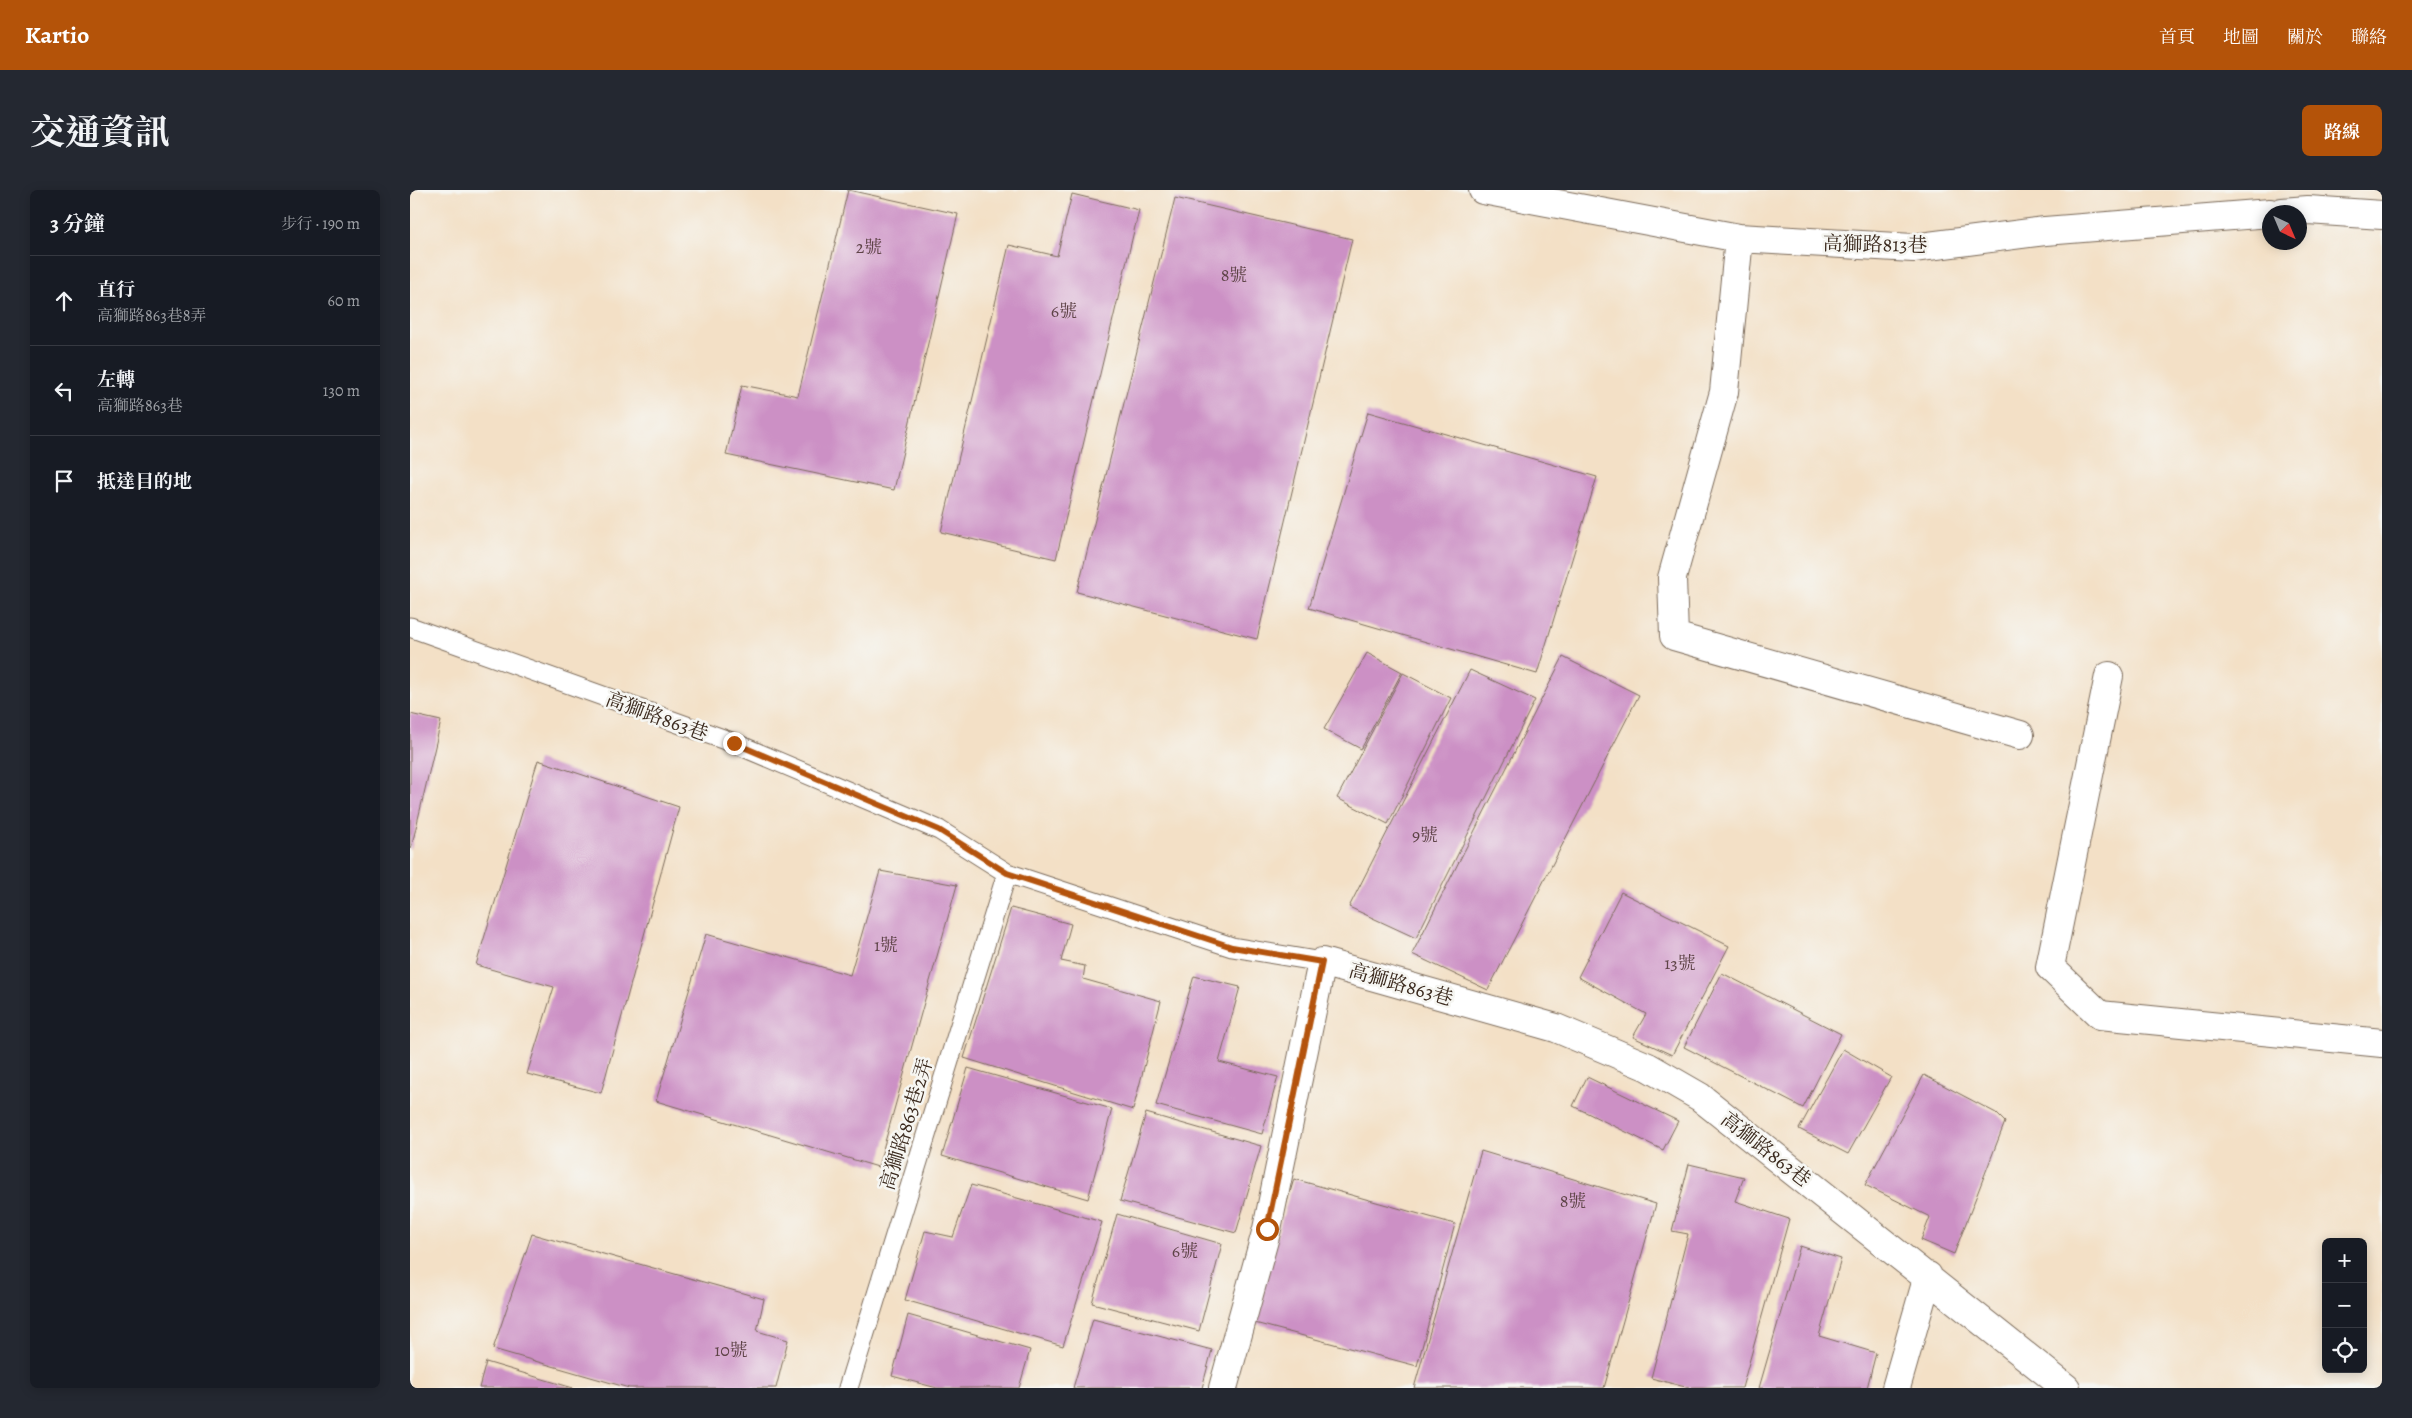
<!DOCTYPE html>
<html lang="zh-TW">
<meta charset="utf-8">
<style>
body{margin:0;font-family:Alegreya,"Noto Serif TC",serif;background:#242831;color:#f1f3f6}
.controls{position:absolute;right:15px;bottom:15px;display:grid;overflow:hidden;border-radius:8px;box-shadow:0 2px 12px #0003}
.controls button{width:45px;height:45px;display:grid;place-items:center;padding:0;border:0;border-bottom:1px solid #363941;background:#171b24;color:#f1f3f6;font:25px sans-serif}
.compass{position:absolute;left:1852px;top:15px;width:45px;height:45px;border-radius:50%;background:#171b24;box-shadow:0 2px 12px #0003;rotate:136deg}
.stop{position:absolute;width:15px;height:15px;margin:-11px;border:4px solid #b45309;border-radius:50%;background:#fff}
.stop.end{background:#b45309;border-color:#fff;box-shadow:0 1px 5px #0008}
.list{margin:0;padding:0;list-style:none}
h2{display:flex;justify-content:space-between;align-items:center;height:65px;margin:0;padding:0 20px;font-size:21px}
h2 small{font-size:16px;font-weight:400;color:#9ea1a6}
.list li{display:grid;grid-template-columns:32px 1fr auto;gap:15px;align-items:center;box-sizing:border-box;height:90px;padding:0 20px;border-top:1px solid #363941}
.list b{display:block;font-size:19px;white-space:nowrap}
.list p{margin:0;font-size:16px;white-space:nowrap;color:#9ea1a6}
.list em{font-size:16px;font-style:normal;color:#9ea1a6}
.icon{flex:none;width:28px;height:28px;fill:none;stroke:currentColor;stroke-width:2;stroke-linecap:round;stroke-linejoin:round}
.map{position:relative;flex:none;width:1972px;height:1198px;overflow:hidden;border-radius:8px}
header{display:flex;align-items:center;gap:30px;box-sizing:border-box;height:70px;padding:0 25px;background:#b45309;color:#fff}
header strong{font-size:24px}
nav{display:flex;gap:28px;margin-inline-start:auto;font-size:18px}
.intro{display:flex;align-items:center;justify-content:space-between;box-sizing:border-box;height:120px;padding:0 30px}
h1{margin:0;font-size:35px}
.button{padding:12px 22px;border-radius:8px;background:#b45309;color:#fff;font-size:18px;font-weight:700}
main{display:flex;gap:30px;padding:0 30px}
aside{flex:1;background:#171b24;border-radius:8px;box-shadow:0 2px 12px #0003}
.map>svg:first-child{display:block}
.building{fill:#cc90c5}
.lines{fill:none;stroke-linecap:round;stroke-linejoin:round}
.lane-casing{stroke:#7b6a59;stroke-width:21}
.street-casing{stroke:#7b6a59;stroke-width:30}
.lane{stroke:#fff;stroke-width:19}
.street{stroke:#fff;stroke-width:28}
.route{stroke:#b45309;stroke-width:6}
.labels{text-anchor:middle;stroke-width:5;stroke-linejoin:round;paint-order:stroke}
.number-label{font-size:18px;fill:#5f4448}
.street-label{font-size:20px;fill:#3b2a1e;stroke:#f6f6f2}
</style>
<header>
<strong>Kartio</strong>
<nav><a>首頁</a><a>地圖</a><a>關於</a><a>聯絡</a></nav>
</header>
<div class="intro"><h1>交通資訊</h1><a class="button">路線</a></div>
<main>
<aside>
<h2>3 分鐘<small>步行 · 190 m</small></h2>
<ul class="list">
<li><svg class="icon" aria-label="ahead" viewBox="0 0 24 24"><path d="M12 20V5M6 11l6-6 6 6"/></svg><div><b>直行</b><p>高獅路863巷8弄</p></div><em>60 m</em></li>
<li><svg class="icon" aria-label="left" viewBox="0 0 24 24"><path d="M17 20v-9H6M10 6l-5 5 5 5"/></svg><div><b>左轉</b><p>高獅路863巷</p></div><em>130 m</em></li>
<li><svg class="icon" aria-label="arrive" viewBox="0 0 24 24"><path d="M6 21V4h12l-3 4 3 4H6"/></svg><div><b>抵達目的地</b></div></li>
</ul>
</aside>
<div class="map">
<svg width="1972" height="1198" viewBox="0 0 1972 1198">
<rect width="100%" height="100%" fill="#f6f6f2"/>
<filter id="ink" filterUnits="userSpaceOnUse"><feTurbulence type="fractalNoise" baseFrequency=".02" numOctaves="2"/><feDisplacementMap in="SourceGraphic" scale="10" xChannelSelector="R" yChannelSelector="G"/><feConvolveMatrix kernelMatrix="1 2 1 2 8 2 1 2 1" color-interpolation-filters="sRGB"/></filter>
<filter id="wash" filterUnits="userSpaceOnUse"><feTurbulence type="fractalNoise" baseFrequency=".0096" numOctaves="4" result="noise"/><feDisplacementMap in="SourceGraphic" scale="20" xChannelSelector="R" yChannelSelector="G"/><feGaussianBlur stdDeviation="1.12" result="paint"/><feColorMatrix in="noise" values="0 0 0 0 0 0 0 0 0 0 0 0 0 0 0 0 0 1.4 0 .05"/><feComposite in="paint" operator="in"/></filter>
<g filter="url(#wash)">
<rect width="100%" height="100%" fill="#f3e0c6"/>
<g id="blocks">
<path class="building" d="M 438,0 L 548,24 L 484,300 L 316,265 L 332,195 L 388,206 Z
M 662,4 L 729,20 L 646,369 L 531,342 L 599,55 L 647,66 Z
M 765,8 L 942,49 L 847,449 L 667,402 Z
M 958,222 L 1187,287 L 1127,484 L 899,418 Z
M 957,463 L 992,482 L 951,559 L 914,539 Z
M 1153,467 L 1229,505 L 1078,800 L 1002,764 Z
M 1060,480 L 1125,510 L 1006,748 L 939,717 Z
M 993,483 L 1041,508 L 978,634 L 927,608 Z
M 0,524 L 31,531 L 1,659 L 0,659 Z
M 128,570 L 269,617 L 191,903 L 117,884 L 144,797 L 66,775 Z
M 470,681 L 547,695 L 468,977 L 246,911 L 296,744 L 440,785 Z
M 1211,702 L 1319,756 L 1262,865 L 1223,847 L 1236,824 L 1168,787 Z
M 601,718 L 661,734 L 651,771 L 675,776 L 673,789 L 751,811 L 723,920 L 554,868 Z
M 1312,783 L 1431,844 L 1393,918 L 1274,857 Z
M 784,786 L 830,797 L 809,872 L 868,887 L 852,944 L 746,915 Z
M 1433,859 L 1481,887 L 1438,964 L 1389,939 Z
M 558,878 L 702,919 L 678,1009 L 532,966 Z
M 1514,885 L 1586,923 L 1595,932 L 1544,1064 L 1511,1050 L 1520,1027 L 1455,995 Z
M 1177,887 L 1268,931 L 1253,960 L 1163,916 Z
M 736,923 L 851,956 L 826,1043 L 710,1011 Z
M 1071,961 L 1246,1014 L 1194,1198 L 1004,1198 Z
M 1279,974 L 1334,987 L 1325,1011 L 1379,1029 L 1332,1198 L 1279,1198 L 1241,1188 L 1278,1044 L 1262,1041 Z
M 884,989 L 1045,1034 L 1007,1176 L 841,1132 Z
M 561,995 L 692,1032 L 653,1156 L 495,1110 L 515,1041 L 543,1047 Z
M 707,1024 L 812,1054 L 789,1141 L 682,1113 Z
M 122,1044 L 354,1109 L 347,1141 L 378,1150 L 366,1198 L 219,1198 L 83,1159 Z
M 1390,1056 L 1431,1069 L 1409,1146 L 1466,1163 L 1457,1198 L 1349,1198 Z
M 498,1125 L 620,1160 L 609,1198 L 527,1198 L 482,1186 Z
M 683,1129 L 802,1160 L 792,1198 L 663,1198 Z
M 76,1172 L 163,1198 L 69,1198 Z"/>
</g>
</g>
<g filter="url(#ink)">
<use href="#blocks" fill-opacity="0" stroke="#7b6a59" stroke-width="1"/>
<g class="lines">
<g class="lane-casing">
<path id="lane" d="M 0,437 L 324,553 L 529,640 L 597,683 L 822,757 L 912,772
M 438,1198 L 597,683"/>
</g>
<g class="street-casing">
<path id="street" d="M 1073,0 L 1329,48 L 1503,58 L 1635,41 L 1860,23
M 1872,22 L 1898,20 L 1972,25
M 1329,48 L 1314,202 L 1262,388 L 1264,446 L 1610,545
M 1699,486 L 1640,777 L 1690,825 L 1972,853
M 813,1198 L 857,1039 L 912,772 L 1146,838 L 1238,877 L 1290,907 L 1656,1198
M 1486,1198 L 1518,1086"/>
</g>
<use href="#lane" class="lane"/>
<use href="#street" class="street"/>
</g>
</g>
<g class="lines" filter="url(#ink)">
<path class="route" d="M 324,553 L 529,640 L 597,683 L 822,757 L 912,772 L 857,1039"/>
</g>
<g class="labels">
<g class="number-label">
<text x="459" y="63">2號</text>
<text x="824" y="91">8號</text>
<text x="654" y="127">6號</text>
<text x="1015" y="651">9號</text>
<text x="476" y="761">1號</text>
<text x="1270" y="779">13號</text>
<text x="1163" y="1017">8號</text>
<text x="775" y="1067">6號</text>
<text x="321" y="1166">10號</text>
</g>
<g class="street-label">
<text transform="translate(1465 54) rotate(1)" y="7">高獅路813巷</text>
<text transform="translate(247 526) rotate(20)" y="7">高獅路863巷</text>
<text transform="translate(991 794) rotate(16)" y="7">高獅路863巷</text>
<text transform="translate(496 934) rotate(-73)" y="7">高獅路863巷2弄</text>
<text transform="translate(1356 959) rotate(38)" y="7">高獅路863巷</text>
</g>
</g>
</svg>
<div class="controls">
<button>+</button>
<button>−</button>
<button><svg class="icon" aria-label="locate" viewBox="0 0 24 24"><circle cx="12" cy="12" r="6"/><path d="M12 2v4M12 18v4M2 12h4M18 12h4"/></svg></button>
</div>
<svg class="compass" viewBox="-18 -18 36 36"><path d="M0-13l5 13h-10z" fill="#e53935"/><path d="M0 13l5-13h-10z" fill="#9ea1a6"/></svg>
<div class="stop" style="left:857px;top:1039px"></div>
<div class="stop end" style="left:324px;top:553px"></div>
</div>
</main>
